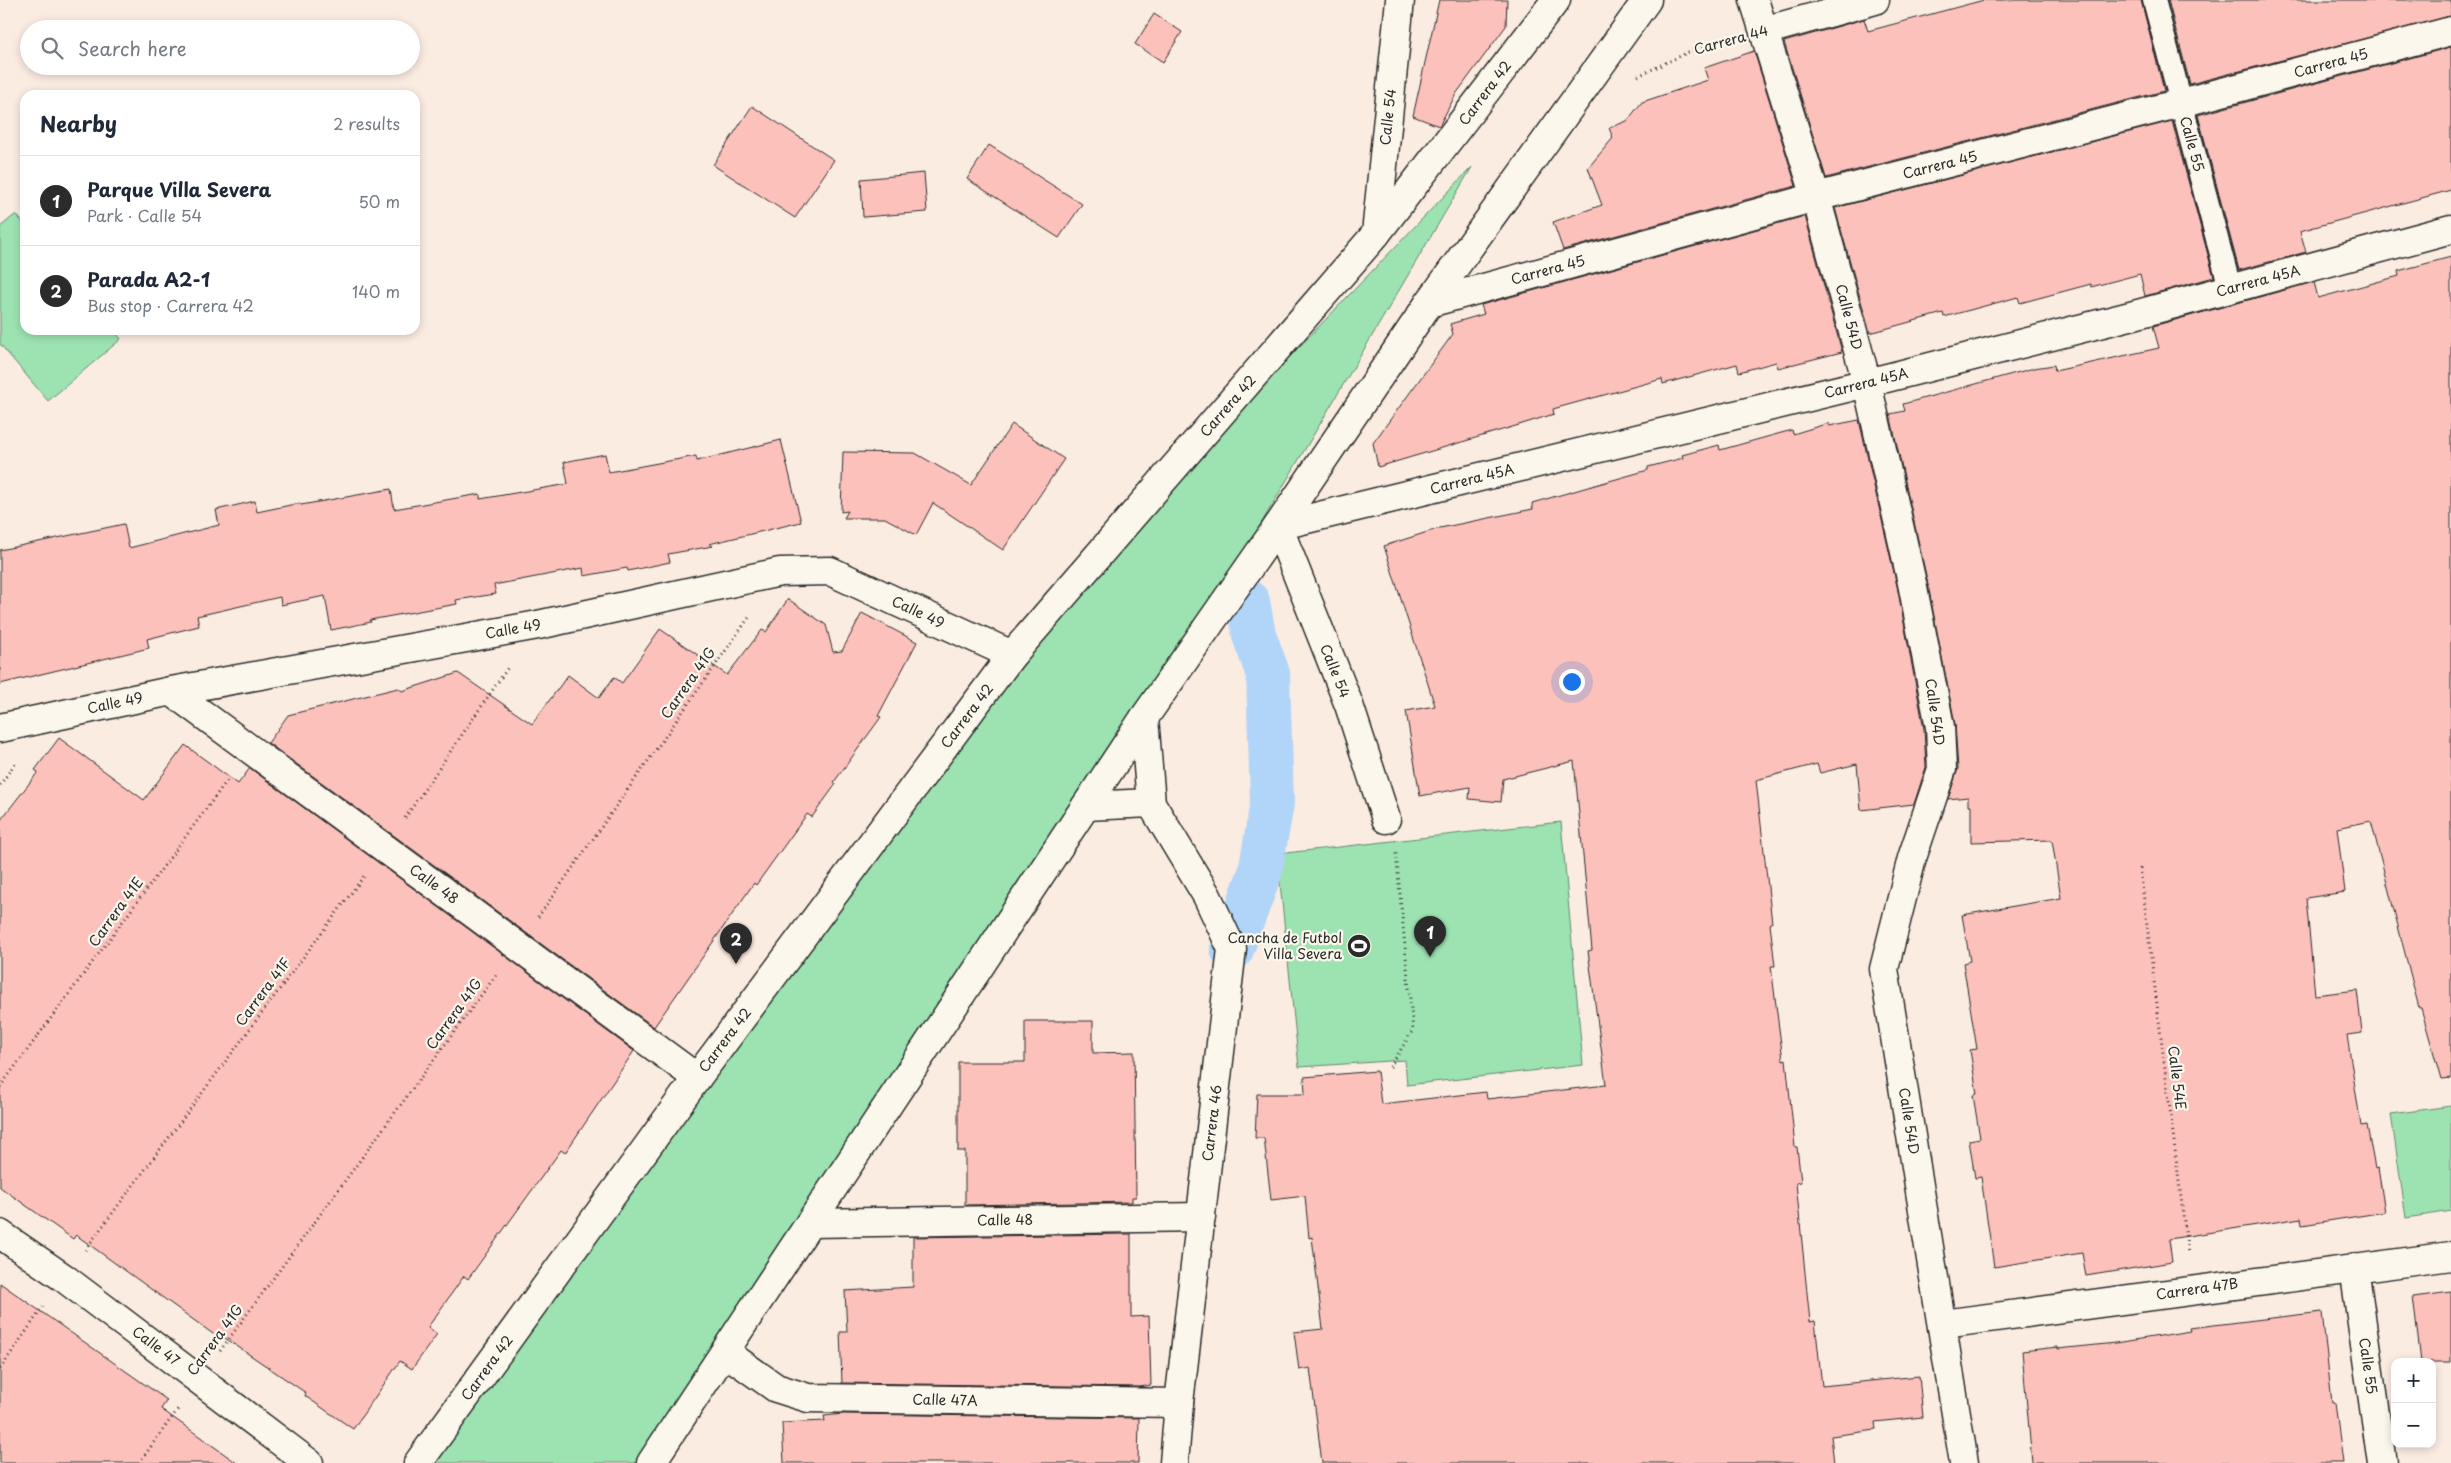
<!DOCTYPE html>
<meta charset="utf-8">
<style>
body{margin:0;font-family:"Playpen Sans",sans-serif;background:#f2f2f3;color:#1f2937}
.controls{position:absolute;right:15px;bottom:15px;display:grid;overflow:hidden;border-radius:10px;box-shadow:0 2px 8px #0003}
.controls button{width:45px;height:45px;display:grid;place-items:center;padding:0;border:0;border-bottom:1px solid #e0e1e3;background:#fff;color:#1f2937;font:25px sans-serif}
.you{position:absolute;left:1571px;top:681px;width:18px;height:18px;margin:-12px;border:4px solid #fff;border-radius:50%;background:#1a73e8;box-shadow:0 0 0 8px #1a73e833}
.badge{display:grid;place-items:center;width:32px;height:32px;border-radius:50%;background:#2b2b2b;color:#fff;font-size:16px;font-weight:700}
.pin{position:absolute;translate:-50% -41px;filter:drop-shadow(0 1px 2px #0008)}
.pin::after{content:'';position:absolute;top:26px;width:18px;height:15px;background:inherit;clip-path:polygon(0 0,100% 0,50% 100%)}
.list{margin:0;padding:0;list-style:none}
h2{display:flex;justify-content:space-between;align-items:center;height:65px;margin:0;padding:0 20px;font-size:21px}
h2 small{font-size:16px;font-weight:400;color:#747a83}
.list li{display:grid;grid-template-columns:32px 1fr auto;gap:15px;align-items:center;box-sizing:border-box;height:90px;padding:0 20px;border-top:1px solid #e0e1e3}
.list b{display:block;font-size:19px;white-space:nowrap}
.list p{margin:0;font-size:16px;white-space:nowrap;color:#747a83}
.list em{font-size:16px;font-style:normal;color:#747a83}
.icon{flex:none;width:28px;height:28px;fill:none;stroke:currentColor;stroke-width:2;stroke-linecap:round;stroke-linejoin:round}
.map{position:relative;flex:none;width:2451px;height:1463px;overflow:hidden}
.search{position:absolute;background:#fff;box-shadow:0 2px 8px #0003;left:20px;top:20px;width:400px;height:55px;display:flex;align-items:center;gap:12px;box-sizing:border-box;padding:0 18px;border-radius:28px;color:#747a83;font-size:19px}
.panel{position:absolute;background:#fff;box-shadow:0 2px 8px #0003;left:20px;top:90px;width:400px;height:245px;border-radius:15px}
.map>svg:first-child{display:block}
.green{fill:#9ce3b1;stroke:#64876e}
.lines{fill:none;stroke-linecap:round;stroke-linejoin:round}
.canal{stroke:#b0d5f9;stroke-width:44}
.building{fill:#fdc1bc;stroke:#2b2b2b}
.service-casing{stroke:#2b2b2b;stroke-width:26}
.pedestrian-casing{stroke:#2b2b2b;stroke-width:31}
.minor-casing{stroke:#2b2b2b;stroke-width:31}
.tertiary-casing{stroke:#2b2b2b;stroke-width:31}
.path{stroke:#2b2b2b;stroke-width:3;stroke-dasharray:1 4;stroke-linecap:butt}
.service{stroke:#fbf7ec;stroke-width:22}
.pedestrian{stroke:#fbf7ec;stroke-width:28}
.minor{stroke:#fbf7ec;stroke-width:28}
.tertiary{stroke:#fbf7ec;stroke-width:28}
.labels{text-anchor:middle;stroke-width:4.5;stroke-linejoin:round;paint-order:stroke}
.street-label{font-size:14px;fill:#2b2b2b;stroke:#fbf7ec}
.poi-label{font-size:14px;fill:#2b2b2b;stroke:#fbf7ec;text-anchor:end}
</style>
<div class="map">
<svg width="2451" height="1463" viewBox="0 0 2451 1463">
<rect width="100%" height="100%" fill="#fbece2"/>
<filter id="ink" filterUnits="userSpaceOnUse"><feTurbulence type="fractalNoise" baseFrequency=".02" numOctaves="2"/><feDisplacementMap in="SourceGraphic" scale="10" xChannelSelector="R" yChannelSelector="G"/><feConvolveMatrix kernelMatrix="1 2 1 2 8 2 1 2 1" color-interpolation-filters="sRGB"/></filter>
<g filter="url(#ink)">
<path class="green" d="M 1472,167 L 1246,549 L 843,1173 L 637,1463 L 419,1463 L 1012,655 L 1207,443 Z
M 16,214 L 25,225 L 25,330 L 114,330 L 121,339 L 48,401 L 0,344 L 0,227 Z
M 1561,822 L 1583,1065 L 1407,1085 L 1405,1060 L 1299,1067 L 1277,854 Z
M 2451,1106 L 2451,1211 L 2406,1218 L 2391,1114 Z"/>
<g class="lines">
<path class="canal" d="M 1232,949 L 1260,873 L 1272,803 L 1268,674 L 1254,635 L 1248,602"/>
</g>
<path class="building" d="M 1439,0 L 1507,0 L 1506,26 L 1456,94 L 1439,126 L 1413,116 Z
M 1984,0 L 2141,0 L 2164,91 L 1826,178 L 1784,42 L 1864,19 L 1868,31 Z
M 2168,0 L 2451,0 L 2451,16 L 2190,84 Z
M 1154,14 L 1182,32 L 1163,62 L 1135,44 Z
M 2451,47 L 2451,190 L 2300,231 L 2306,252 L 2239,270 L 2198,115 Z
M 1754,51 L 1796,186 L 1563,250 L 1553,222 L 1602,205 L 1588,168 L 1613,138 L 1609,128 L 1627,121 L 1642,102 L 1708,80 L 1704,68 Z
M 752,106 L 834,160 L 795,218 L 713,165 Z
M 2172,121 L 2214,277 L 2145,296 L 2140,274 L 2091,287 L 2091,284 L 2020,303 L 2018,297 L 1944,317 L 1943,313 L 1870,333 L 1835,208 Z
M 989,145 L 1082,204 L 1059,238 L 967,179 Z
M 924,173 L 927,212 L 863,217 L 861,179 Z
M 1805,216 L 1842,352 L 1778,368 L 1776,362 L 1739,372 L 1737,364 L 1663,384 L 1662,379 L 1553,409 L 1554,414 L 1519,425 L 1378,467 L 1373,443 L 1453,334 L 1450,324 L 1484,314 L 1481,305 Z
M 2451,257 L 2451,1078 L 2441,1079 L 2421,1008 L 2419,1008 L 2371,821 L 2337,828 L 2345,892 L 2306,898 L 2315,995 L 2357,990 L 2362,1033 L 2347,1035 L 2361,1126 L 2367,1125 L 2375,1169 L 2378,1168 L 2385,1212 L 2302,1225 L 2301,1218 L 2169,1239 L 2172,1262 L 2086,1276 L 2082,1253 L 1994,1267 L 1981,1177 L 1975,1178 L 1969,1140 L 1980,1138 L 1973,1095 L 1977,1094 L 1970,1050 L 1977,1049 L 1963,963 L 1970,961 L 1962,915 L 2061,898 L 2052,840 L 1971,842 L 1971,806 L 1968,806 L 1968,797 L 1948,799 L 1958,769 L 1955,724 L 1927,580 L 1890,414 L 1905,411 L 1903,404 L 2034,368 L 2054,365 L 2055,371 L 2159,348 L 2153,326 L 2314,282 L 2318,298 L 2399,276 L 2398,271 Z
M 1859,420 L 1897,586 L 1924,729 L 1926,767 L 1914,804 L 1861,810 L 1857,764 L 1820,773 L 1817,764 L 1756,780 L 1772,923 L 1770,924 L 1775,966 L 1771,966 L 1783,1060 L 1786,1059 L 1795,1147 L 1797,1147 L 1801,1182 L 1796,1183 L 1810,1322 L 1815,1321 L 1822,1386 L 1919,1376 L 1923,1417 L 1875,1422 L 1876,1430 L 1831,1436 L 1834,1463 L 1322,1463 L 1310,1368 L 1299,1370 L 1294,1332 L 1323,1329 L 1312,1237 L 1309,1238 L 1305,1196 L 1271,1200 L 1264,1138 L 1255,1138 L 1257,1094 L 1305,1094 L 1304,1077 L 1377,1071 L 1381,1104 L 1486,1092 L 1487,1099 L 1606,1085 L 1588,951 L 1592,950 L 1574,761 L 1503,779 L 1501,802 L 1469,799 L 1470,787 L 1420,796 L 1406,711 L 1435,706 L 1384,546 L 1440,528 L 1533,509 L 1532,503 L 1648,470 L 1648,467 L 1683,458 L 1682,455 L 1719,445 L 1720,450 L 1792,430 L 1793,434 L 1829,423 L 1829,426 Z
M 1012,424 L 1064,459 L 1003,550 L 933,503 L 916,535 L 885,518 L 844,518 L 848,511 L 841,512 L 843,452 L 915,453 L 971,485 Z
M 781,440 L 801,522 L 709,544 L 713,546 L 668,554 L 670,562 L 628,571 L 627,568 L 584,576 L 583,568 L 494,585 L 496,594 L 456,600 L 457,604 L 370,620 L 371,622 L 331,630 L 325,596 L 281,605 L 280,597 L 197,616 L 199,626 L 147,639 L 149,648 L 0,684 L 0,550 L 124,524 L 129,548 L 219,525 L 216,510 L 255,501 L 257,512 L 300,503 L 301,505 L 391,489 L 394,509 L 480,494 L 480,499 L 568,484 L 564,462 L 605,454 L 609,472 L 696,456 L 697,461 Z
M 788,599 L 826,625 L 833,652 L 842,651 L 862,613 L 917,642 L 878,716 L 881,717 L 834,782 L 836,784 L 812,817 L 807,814 L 756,885 L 754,883 L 654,1027 L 268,743 L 288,715 L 398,688 L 402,691 L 458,673 L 532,724 L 568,675 L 599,698 L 614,677 L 622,683 L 660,629 L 727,675 L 762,630 L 766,632 Z
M 59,738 L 144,800 L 185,745 L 238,784 L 250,768 L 634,1051 L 565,1153 L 561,1150 L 468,1279 L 464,1276 L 428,1327 L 437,1334 L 412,1369 L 400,1361 L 353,1429 L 305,1396 L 306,1393 L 222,1336 L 220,1339 L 76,1235 L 73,1239 L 0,1187 L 0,821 L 38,772 L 35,770 Z
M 1025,1021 L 1093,1021 L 1093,1053 L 1134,1052 L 1136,1197 L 1132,1197 L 1132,1202 L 965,1205 L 965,1151 L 958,1151 L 958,1062 L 1025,1062 Z
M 1131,1234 L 1131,1317 L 1149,1316 L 1151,1385 L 1139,1387 L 842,1383 L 840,1332 L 847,1332 L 845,1291 L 913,1287 L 913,1237 Z
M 0,1283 L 167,1400 L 161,1409 L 237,1463 L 0,1463 Z
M 2451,1292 L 2451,1362 L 2421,1362 L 2413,1297 Z
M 2322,1312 L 2332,1403 L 2335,1403 L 2343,1463 L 2032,1463 L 2022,1351 L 2058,1347 L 2058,1349 L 2116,1343 L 2190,1331 L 2189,1328 Z
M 843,1414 L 1139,1418 L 1138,1463 L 784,1463 L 782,1423 L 825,1421 L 824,1416 Z"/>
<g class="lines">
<g class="service-casing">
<path id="service" d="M 2154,0 L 2230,288"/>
</g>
<g class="pedestrian-casing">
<path id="pedestrian" d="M 171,691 L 697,1078
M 810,1223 L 1201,1217
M 725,1352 L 776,1388 L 808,1398 L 1179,1403"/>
</g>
<g class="minor-casing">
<path id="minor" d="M 1754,0 L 1816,197 L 1867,383 L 1912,583 L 1940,727 L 1942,769 L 1912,858 L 1884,969 L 1964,1463
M 1764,31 L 1875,0
M 1376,234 L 1400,0
M 1429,303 L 1816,197 L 2181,103 L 2451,31
M 1144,718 L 1151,803 L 1207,896 L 1232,949 L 1179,1403 L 1174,1463
M 0,728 L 171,691 L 538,625 L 780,572 L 830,571 L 1012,655
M 1086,806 L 1151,803
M 1386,819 L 1349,705 L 1278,526 L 1867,383 L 2134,315 L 2451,229
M 0,1234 L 64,1278 L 309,1463
M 2354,1268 L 2382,1463
M 1943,1324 L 2451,1256"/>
</g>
<g class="tertiary-casing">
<path id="tertiary" d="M 418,1463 L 697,1078 L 1012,655 L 1376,234 L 1556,0
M 651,1463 L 1144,718 L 1278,526 L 1429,303 L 1647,0"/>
</g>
<path class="path" d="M 1638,76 L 1697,48 L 1730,40
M 0,785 L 16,762
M 405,818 L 509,666
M 2140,868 L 2188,1254
M 538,917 L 750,616
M 1390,1067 L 1413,1030 L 1396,853
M 0,1087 L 229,778
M 85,1250 L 364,876
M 220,1351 L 496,975
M 0,1369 L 43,1307
M 139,1463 L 178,1409"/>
<use href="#service" class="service"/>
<use href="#pedestrian" class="pedestrian"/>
<use href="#minor" class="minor"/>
<use href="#tertiary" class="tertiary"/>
</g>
</g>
<defs>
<g id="stadium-disc" transform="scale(1.25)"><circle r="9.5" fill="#2b2b2b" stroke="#fbf7ec"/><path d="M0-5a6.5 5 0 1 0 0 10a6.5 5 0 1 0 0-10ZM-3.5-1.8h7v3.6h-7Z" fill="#fff"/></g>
</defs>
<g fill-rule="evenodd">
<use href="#stadium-disc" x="1359" y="946"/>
</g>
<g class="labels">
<g class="street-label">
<text transform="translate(1731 40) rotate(-15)" y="5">Carrera 44</text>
<text transform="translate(2331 63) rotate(-15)" y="5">Carrera 45</text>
<text transform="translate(1485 93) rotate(-53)" y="5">Carrera 42</text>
<text transform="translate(1388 117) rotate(-84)" y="5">Calle 54</text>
<text transform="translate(2192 144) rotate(75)" y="5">Calle 55</text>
<text transform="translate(1940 165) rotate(-14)" y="5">Carrera 45</text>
<text transform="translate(1548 270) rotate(-15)" y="5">Carrera 45</text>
<text transform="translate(2258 281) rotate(-15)" y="5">Carrera 45A</text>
<text transform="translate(1849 317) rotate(75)" y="5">Calle 54D</text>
<text transform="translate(1866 383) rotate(-14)" y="5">Carrera 45A</text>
<text transform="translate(1228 406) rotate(-49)" y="5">Carrera 42</text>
<text transform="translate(1472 479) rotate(-14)" y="5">Carrera 45A</text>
<text transform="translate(918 612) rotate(25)" y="5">Calle 49</text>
<text transform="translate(513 629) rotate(-10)" y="5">Calle 49</text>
<text transform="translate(1335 671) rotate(68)" y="5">Calle 54</text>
<text transform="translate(688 683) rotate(-55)" y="5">Carrera 41G</text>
<text transform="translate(115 703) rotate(-12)" y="5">Calle 49</text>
<text transform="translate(1935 712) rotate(82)" y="5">Calle 54D</text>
<text transform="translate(967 716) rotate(-53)" y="5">Carrera 42</text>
<text transform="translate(434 884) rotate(36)" y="5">Calle 48</text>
<text transform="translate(116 912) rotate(-54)" y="5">Carrera 41E</text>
<text transform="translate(263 992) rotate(-53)" y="5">Carrera 41F</text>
<text transform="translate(454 1014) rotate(-54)" y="5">Carrera 41G</text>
<text transform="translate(725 1040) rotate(-53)" y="5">Carrera 42</text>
<text transform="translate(2177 1078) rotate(83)" y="5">Calle 54E</text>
<text transform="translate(1909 1121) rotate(81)" y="5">Calle 54D</text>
<text transform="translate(1212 1123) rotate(-83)" y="5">Carrera 46</text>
<text transform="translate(1005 1220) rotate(-1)" y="5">Calle 48</text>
<text transform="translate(2197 1289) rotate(-8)" y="5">Carrera 47B</text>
<text transform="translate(215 1340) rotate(-54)" y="5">Carrera 41G</text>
<text transform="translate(156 1346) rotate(37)" y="5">Calle 47</text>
<text transform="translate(2368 1366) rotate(82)" y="5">Calle 55</text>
<text transform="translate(487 1368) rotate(-54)" y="5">Carrera 42</text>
<text transform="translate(945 1400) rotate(1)" y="5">Calle 47A</text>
</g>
<g class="poi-label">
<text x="1342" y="943">Cancha de Futbol<tspan x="1342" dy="16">Villa Severa</tspan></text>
</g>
</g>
</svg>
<div class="controls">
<button>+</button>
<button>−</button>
</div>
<div class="you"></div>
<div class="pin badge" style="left:1430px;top:957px">1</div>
<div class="pin badge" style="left:736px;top:964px">2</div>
<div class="search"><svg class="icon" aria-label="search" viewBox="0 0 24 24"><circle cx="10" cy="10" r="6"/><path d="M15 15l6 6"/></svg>Search here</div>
<section class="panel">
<h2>Nearby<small>2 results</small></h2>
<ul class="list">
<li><span class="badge">1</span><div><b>Parque Villa Severa</b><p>Park · Calle 54</p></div><em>50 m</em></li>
<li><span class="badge">2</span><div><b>Parada A2-1</b><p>Bus stop · Carrera 42</p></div><em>140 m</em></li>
</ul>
</section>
</div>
